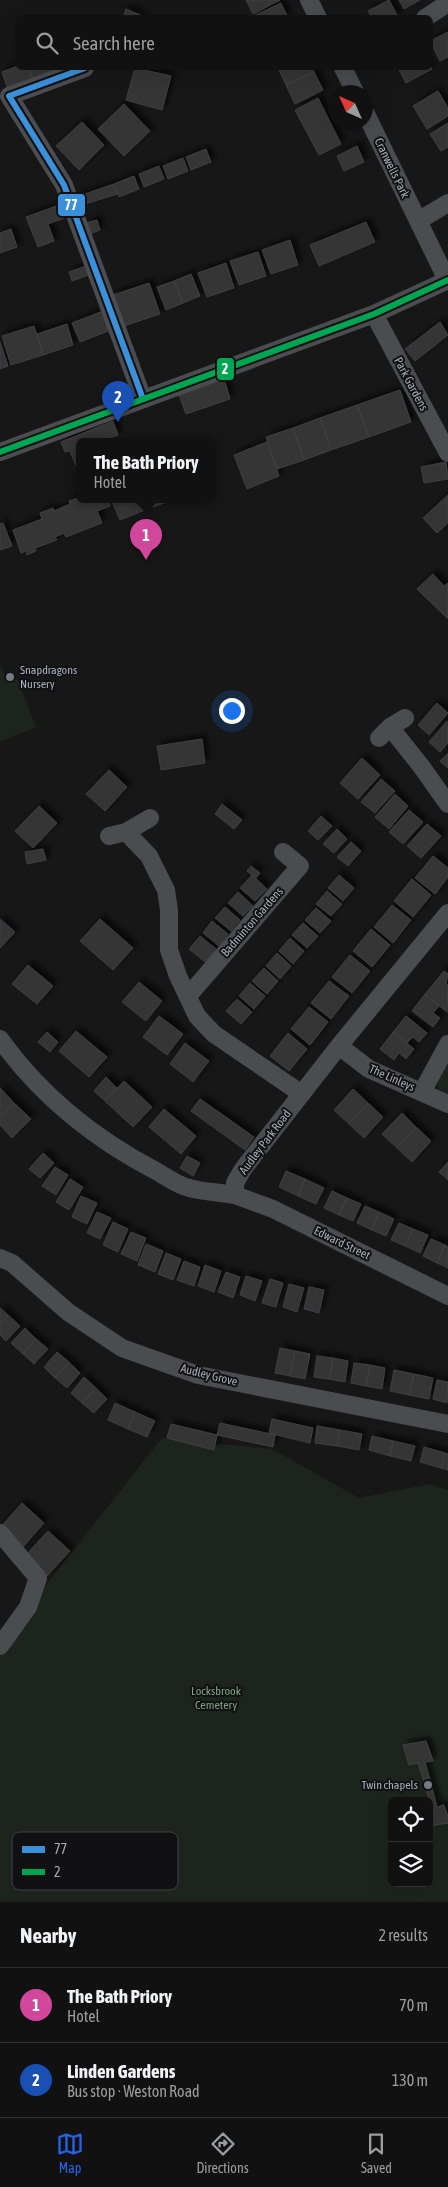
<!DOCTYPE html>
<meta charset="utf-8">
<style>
body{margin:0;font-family:"Asap Condensed",sans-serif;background:#1a1a1a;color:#f1f3f6}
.controls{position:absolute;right:15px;bottom:15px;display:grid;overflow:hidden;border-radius:8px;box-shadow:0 5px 20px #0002}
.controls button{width:45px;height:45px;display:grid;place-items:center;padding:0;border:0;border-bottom:1px solid #303131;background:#111;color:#f1f3f6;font:25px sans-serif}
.compass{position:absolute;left:328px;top:85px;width:45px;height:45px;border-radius:50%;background:#111;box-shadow:0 5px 20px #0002;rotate:315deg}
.you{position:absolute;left:231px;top:710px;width:18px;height:18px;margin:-12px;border:4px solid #fff;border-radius:50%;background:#1a73e8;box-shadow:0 0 0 8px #1a73e833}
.badge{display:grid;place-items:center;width:32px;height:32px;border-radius:50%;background:#2563eb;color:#fff;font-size:16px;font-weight:700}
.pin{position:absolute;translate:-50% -41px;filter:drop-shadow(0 1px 2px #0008)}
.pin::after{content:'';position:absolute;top:26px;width:18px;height:15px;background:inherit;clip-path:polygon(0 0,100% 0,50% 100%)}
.popup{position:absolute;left:76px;top:438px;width:140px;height:65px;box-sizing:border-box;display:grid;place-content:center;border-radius:8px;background:#111;filter:drop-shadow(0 1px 4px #0005);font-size:16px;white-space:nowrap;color:#9c9d9f}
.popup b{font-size:19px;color:#f1f3f6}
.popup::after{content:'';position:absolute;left:50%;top:100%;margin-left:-10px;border:10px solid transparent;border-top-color:#111}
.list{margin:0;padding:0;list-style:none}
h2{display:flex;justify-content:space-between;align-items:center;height:65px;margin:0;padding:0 20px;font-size:21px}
h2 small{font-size:16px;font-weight:400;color:#9c9d9f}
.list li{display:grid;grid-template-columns:32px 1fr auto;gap:15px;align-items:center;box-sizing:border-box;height:75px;padding:0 20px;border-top:1px solid #303131}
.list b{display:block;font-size:19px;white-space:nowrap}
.list p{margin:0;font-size:16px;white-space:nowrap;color:#9c9d9f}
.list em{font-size:16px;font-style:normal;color:#9c9d9f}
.icon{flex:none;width:28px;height:28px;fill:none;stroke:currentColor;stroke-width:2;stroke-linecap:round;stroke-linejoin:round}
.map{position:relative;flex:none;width:448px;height:1902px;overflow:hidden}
.search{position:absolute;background:#111;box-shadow:0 5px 20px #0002;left:15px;right:15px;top:15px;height:55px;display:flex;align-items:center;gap:12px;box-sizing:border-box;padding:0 18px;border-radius:8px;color:#9c9d9f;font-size:19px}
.sheet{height:215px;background:#111}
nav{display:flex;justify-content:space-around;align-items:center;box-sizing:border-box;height:70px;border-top:1px solid #303131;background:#111;font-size:14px;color:#9c9d9f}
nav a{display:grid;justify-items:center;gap:2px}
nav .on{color:#2563eb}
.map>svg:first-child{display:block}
.green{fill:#1d241e;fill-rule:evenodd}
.building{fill:#353536;stroke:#3f4043;filter:url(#shadow)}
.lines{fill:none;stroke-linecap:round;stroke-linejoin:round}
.minor{stroke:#4b4c50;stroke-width:18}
.bus-1-casing{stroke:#111113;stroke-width:10}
.bus-2-casing{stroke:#111113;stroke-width:10}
.bus-1{stroke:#3a90db;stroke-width:6}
.bus-2{stroke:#00a651;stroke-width:6}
.poi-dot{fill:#757880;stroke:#111113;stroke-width:2}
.labels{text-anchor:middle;stroke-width:4;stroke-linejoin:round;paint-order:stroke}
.street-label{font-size:12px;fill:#a8adb8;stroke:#111113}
.poi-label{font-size:12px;fill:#a8adb8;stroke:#111113;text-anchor:start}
.park-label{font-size:12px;fill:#7fa381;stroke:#111113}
.key{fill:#111113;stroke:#3e4045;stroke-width:1}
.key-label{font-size:14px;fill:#a8adb8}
.line-badge{stroke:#111113;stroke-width:2}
.badge-label{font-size:14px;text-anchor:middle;font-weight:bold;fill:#fff}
</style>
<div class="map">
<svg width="448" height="1902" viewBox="0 0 448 1902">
<defs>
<filter id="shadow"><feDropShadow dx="4.5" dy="-4.5" stdDeviation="2.5" flood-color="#0009"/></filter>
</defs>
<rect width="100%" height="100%" fill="#171717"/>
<path class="green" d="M 0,664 L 6,679 L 16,676 L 36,727 L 0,742 Z
M 448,1057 L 448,1095 L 442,1093 L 436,1085 Z
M 162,1438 L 272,1449 L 359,1498 L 430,1484 L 448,1490 L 448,1902 L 0,1902 L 0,1655 L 49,1581 ZM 392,1801 L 429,1801 L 429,1883 L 392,1883 Z"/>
<path class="building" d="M 246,0 L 280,0 L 253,14 Z
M 389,0 L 398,17 L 372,18 L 368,11 Z
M 399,0 L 420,0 L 404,9 Z
M 281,3 L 288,18 L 254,18 L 254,16 Z
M 126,9 L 147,18 L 123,18 Z
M 448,32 L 448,57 L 440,61 L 430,41 Z
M 18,66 L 29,68 L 34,82 L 9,92 L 2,72 Z
M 430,66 L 432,69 L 406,83 L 398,68 Z
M 29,68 L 57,68 L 59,73 L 34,82 Z
M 135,68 L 171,76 L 162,110 L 126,100 Z
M 278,68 L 312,68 L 314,72 L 286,85 Z
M 314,72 L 323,90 L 295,104 L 286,85 Z
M 438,91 L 448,108 L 448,116 L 427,129 L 413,106 Z
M 318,98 L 341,144 L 319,155 L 295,110 Z
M 124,104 L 150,131 L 124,156 L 98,129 Z
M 82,122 L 104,145 L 79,170 L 56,146 Z
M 448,123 L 448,147 L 441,151 L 430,134 Z
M 357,146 L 364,162 L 344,171 L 337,156 Z
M 206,149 L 211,162 L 191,170 L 186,157 Z
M 183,158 L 188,171 L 168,179 L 163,166 Z
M 159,166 L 164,179 L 144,187 L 139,174 Z
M 134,176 L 139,189 L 119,197 L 114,184 Z
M 114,184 L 117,194 L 79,206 L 76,197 Z
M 62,204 L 67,217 L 48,224 L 54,241 L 38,247 L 26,217 Z
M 97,220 L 100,230 L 90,234 L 86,223 Z
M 366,222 L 375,242 L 319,266 L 310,245 Z
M 11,229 L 17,247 L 0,253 L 0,233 Z
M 290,240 L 298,265 L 271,274 L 262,250 Z
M 258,252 L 266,276 L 239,285 L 230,261 Z
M 226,263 L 234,288 L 207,297 L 198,273 Z
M 86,266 L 89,275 L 72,281 L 69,272 Z
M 191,274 L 200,296 L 183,303 L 174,281 Z
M 174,281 L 183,303 L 166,310 L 157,287 Z
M 149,283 L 160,314 L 124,326 L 113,295 Z
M 103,311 L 111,330 L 80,342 L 72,323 Z
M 440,322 L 448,335 L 415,361 L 405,349 Z
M 67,324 L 73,345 L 43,355 L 37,334 Z
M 34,326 L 43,355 L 11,365 L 2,336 Z
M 0,342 L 8,366 L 0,369 Z
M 224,379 L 230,399 L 186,414 L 179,395 Z
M 400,390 L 411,422 L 369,437 L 357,405 Z
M 357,405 L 369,437 L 331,450 L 320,418 Z
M 320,418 L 331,450 L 304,460 L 293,428 Z
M 113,421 L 118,435 L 102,441 L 80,441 L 80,466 L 77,468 L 70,451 L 65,452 L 61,442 Z
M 293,428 L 304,460 L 277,469 L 266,437 Z
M 267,442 L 279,476 L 247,489 L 234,455 Z
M 446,462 L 448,479 L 424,483 L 421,467 Z
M 448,495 L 448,523 L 437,533 L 423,518 Z
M 80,497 L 80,499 L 108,499 L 110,506 L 97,511 L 102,523 L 66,537 L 64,533 L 55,537 L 57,540 L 35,548 L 36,551 L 27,555 L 26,551 L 21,553 L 13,530 L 42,519 L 40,513 L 53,508 L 54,511 L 70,504 L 69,501 Z
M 111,499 L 146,499 L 150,508 L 120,520 Z
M 150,499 L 175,499 L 153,507 Z
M 3,523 L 12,546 L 0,550 L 0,524 Z
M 433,574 L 444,586 L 448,583 L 448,619 L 417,589 Z
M 437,703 L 448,713 L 429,735 L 418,725 Z
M 447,721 L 448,743 L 440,752 L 429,742 Z
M 202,739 L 205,763 L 161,770 L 157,746 Z
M 448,753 L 448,768 L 440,761 Z
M 362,758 L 380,775 L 358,799 L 340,783 Z
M 109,770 L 127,787 L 105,811 L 86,794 Z
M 381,779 L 395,791 L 375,813 L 361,802 Z
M 395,794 L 408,806 L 389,829 L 375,817 Z
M 222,804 L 242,820 L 234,829 L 215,814 Z
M 39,806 L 57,823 L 33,848 L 15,831 Z
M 409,810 L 423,822 L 403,844 L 389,832 Z
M 321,816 L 332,826 L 318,840 L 308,831 Z
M 427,824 L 441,836 L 421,858 L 407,846 Z
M 337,829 L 347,839 L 334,853 L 323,844 Z
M 351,842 L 361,851 L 348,866 L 337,857 Z
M 43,849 L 46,860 L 27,864 L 25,852 Z
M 433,856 L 448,868 L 448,877 L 435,894 L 415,878 Z
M 251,866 L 260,873 L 256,878 L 247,871 Z
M 252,875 L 267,889 L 255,901 L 240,888 Z
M 339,875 L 354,888 L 343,901 L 328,888 Z
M 412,879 L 431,895 L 413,917 L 394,901 Z
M 327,891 L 342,904 L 331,916 L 316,904 Z
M 238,892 L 253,906 L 243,916 L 228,903 Z
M 392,905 L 411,920 L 393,943 L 374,927 Z
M 225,907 L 240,920 L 231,931 L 215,918 Z
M 316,908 L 331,921 L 320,933 L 305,920 Z
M 0,919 L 15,932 L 0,948 Z
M 100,919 L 133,948 L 113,970 L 80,941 Z
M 212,921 L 228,934 L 219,946 L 203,933 Z
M 303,923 L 318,936 L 307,948 L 292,935 Z
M 371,929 L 390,945 L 372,967 L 353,951 Z
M 200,936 L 216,949 L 205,962 L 189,949 Z
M 290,938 L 304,951 L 293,964 L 279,951 Z
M 277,953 L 291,966 L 280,979 L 266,966 Z
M 350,955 L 370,971 L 352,993 L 332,977 Z
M 28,965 L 53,986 L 37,1004 L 12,984 Z
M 264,968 L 278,981 L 267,994 L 252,981 Z
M 444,971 L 448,974 L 446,983 L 448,985 L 447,1012 L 425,994 Z
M 329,981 L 349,996 L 331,1019 L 311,1003 Z
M 139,982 L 162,1001 L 146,1021 L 122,1002 Z
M 250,983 L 265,996 L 254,1009 L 239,996 Z
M 425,994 L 439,1006 L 433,1013 L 440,1018 L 433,1027 L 412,1011 Z
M 237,999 L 252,1012 L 241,1024 L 226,1011 Z
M 309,1007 L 328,1022 L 310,1045 L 291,1029 Z
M 159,1016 L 183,1034 L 167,1055 L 143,1037 Z
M 406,1016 L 427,1033 L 419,1042 L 413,1037 L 407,1043 L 393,1032 Z
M 76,1031 L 107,1057 L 89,1077 L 59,1051 Z
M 47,1032 L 58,1042 L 50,1052 L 38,1042 Z
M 393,1032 L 414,1049 L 406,1059 L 399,1053 L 394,1060 L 380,1049 Z
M 288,1033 L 307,1049 L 289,1071 L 270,1056 Z
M 185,1043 L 209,1061 L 193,1082 L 170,1064 Z
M 106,1077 L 117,1088 L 105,1101 L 94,1091 Z
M 124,1081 L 152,1107 L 133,1127 L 105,1101 Z
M 0,1088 L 14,1103 L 0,1117 Z
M 353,1089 L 368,1103 L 349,1124 L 334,1110 Z
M 200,1099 L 254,1137 L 245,1150 L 191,1111 Z
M 14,1103 L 31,1119 L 12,1138 L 0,1125 L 0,1117 Z
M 368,1103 L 383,1117 L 364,1138 L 349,1124 Z
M 164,1109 L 196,1136 L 181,1154 L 149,1127 Z
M 402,1113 L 416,1127 L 397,1148 L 382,1134 Z
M 416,1127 L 431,1141 L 412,1162 L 397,1148 Z
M 43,1153 L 54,1163 L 40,1178 L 29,1169 Z
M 187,1156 L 200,1163 L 193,1176 L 180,1168 Z
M 448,1162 L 448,1180 L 439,1172 Z
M 55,1167 L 68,1175 L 56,1195 L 42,1186 Z
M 286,1171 L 305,1179 L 298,1196 L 279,1187 Z
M 70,1179 L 83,1187 L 69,1210 L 56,1202 Z
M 305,1179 L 324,1188 L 316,1204 L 298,1196 Z
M 332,1191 L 347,1198 L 339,1215 L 324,1208 Z
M 81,1196 L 97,1203 L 87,1224 L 72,1217 Z
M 347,1198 L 361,1204 L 353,1221 L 339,1215 Z
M 365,1206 L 379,1212 L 372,1230 L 357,1223 Z
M 97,1212 L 111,1218 L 100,1239 L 87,1233 Z
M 379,1212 L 394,1219 L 386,1236 L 372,1230 Z
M 113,1222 L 128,1229 L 118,1252 L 103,1245 Z
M 399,1223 L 413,1229 L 405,1246 L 391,1240 Z
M 413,1229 L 428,1235 L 420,1253 L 405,1246 Z
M 131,1232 L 146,1238 L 137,1261 L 121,1254 Z
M 431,1239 L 445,1245 L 437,1263 L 423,1256 Z
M 146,1244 L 163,1251 L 155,1272 L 138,1265 Z
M 445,1245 L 448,1247 L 448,1268 L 437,1263 Z
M 166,1253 L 181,1259 L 173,1280 L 158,1274 Z
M 184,1261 L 200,1267 L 194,1286 L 177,1280 Z
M 205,1265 L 221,1271 L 214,1292 L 198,1286 Z
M 226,1272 L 240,1277 L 233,1298 L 218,1292 Z
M 246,1276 L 262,1281 L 255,1301 L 240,1295 Z
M 270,1279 L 283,1283 L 276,1307 L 262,1303 Z
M 289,1284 L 304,1288 L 297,1312 L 283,1307 Z
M 309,1287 L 324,1290 L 319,1313 L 304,1309 Z
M 0,1308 L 8,1315 L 0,1324 Z
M 8,1315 L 20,1326 L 6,1341 L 0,1335 L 0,1324 Z
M 25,1328 L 36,1339 L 23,1354 L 11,1343 Z
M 36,1339 L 48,1349 L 34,1364 L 23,1354 Z
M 280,1348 L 295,1351 L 290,1376 L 275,1373 Z
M 295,1351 L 310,1354 L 305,1379 L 290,1376 Z
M 57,1352 L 69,1362 L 55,1378 L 44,1367 Z
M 317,1356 L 333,1358 L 329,1379 L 314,1377 Z
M 333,1358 L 348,1361 L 345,1382 L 329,1379 Z
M 69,1362 L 80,1373 L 67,1388 L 55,1378 Z
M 354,1363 L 370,1365 L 366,1386 L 351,1383 Z
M 370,1365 L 385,1368 L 382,1389 L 366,1386 Z
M 394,1370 L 414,1374 L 409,1395 L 390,1391 Z
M 414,1374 L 433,1378 L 429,1399 L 409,1395 Z
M 84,1377 L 96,1388 L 82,1403 L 71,1393 Z
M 437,1380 L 448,1382 L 447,1403 L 433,1399 Z
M 96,1388 L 107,1399 L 94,1413 L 82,1403 Z
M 115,1403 L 135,1412 L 128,1429 L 108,1420 Z
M 135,1412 L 155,1421 L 147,1437 L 128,1429 Z
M 272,1419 L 313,1428 L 310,1443 L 269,1433 Z
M 220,1423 L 275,1435 L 273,1447 L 217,1435 Z
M 171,1424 L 217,1435 L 214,1450 L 167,1438 Z
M 317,1426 L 340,1430 L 337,1446 L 315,1443 Z
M 340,1430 L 362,1434 L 359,1450 L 337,1446 Z
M 372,1436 L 393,1441 L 390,1456 L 369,1450 Z
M 393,1441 L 415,1446 L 411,1461 L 390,1456 Z
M 424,1447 L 445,1453 L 441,1468 L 420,1462 Z
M 445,1453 L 448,1454 L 448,1470 L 441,1468 Z
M 22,1503 L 44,1523 L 22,1548 L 0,1528 Z
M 48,1531 L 70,1551 L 47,1576 L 25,1556 Z
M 426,1741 L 433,1761 L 425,1762 L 437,1807 L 444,1805 L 448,1817 L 448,1823 L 429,1826 L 429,1808 L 432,1808 L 418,1763 L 409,1765 L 403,1745 Z"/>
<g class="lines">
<path class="minor" d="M 309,0 L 318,18
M 425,18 L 448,3
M 85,68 L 9,96 L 64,185 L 143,399
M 343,68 L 355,92
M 366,114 L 447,280
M 418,221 L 448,203
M 374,314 L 448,453
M 0,452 L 374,314 L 448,280
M 390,727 L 421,766 L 448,804
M 379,738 L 390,727 L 405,718
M 126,832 L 149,856 L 166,890 L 169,910 L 169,950 L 178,976 L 197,1016 L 214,1034 L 302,1094
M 109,836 L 126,832 L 150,818
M 189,995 L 300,866 L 283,852
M 0,1039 C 40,1095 95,1139 156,1171 C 165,1176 176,1184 186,1187 C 201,1192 219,1192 235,1195 L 235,1183 L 243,1169 L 339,1046 L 448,913
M 339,1046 L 369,1069 L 448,1104
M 422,1092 L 448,1044
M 235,1195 L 273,1209 L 448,1296
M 0,1258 L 12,1263 L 68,1312 L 122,1348 L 198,1375 L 448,1424
M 0,1533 L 38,1578 L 28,1607 L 0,1646"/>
<g class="bus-1-casing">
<path id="bus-1" d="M 85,68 L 9,96 L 64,185 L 143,399"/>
</g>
<g class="bus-2-casing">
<path id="bus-2" d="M 0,452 L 374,314 L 448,280"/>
</g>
<use href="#bus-1" class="bus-1"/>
<use href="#bus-2" class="bus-2"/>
</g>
<g class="poi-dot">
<circle cx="10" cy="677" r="5"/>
<circle cx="428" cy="1785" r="5"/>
</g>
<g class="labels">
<g class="street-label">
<text transform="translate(392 168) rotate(64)" y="4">Cranwells Park</text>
<text transform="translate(411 384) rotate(62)" y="4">Park Gardens</text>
<text transform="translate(252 922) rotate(-49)" y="4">Badminton Gardens</text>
<text transform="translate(392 1078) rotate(24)" y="4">The Linleys</text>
<text transform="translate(265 1142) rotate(-53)" y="4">Audley Park Road</text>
<text transform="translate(342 1243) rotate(26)" y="4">Edward Street</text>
<text transform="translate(209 1375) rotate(14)" y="4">Audley Grove</text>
</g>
<g class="poi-label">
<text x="20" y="674">Snapdragons<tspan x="20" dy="14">Nursery</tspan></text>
<text x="418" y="1789" text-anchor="end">Twin chapels</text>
</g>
<g class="park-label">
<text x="216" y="1695">Locksbrook<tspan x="216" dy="14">Cemetery</tspan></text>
</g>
</g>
<rect x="12" y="1832" width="166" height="58" rx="8" class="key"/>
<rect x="22" y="1846" width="23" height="7" fill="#3a90db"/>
<rect x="22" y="1869" width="23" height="6" fill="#00a651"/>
<g class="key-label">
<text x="54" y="1854">77</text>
<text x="54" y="1877">2</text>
</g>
<g class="line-badge">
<rect x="57" y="193" width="29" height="24" rx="5" fill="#3a90db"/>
<rect x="216" y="357" width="19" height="24" rx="5" fill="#00a651"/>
</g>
<g class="badge-label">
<text x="71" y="210">77</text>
<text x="225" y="374">2</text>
</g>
</svg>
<div class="controls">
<button><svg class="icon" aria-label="locate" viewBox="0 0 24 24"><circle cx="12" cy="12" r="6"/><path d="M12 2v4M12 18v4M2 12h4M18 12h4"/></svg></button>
<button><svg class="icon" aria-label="layers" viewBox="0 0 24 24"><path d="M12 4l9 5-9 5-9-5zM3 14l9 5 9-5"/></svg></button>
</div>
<svg class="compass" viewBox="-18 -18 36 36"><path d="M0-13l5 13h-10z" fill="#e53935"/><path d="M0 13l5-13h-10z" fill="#9c9d9f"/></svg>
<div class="you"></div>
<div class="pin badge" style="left:146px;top:560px;background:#d1479c">1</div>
<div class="popup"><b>The Bath Priory</b>Hotel</div>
<div class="pin badge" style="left:118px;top:422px;background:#1a4fb4">2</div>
<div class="search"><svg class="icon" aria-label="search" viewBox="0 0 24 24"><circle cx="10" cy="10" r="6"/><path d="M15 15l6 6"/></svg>Search here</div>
</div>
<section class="sheet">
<h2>Nearby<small>2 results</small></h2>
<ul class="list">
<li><span class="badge" style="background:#d1479c">1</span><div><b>The Bath Priory</b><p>Hotel</p></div><em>70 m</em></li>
<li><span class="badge" style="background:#1a4fb4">2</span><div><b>Linden Gardens</b><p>Bus stop · Weston Road</p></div><em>130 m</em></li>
</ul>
</section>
<nav>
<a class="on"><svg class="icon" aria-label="map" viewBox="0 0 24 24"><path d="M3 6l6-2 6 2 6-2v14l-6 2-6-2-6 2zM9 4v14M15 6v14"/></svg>Map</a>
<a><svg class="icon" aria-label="directions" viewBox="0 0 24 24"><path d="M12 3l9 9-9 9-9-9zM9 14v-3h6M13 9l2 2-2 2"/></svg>Directions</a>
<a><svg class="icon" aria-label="saved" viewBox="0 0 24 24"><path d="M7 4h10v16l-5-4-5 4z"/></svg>Saved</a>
</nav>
